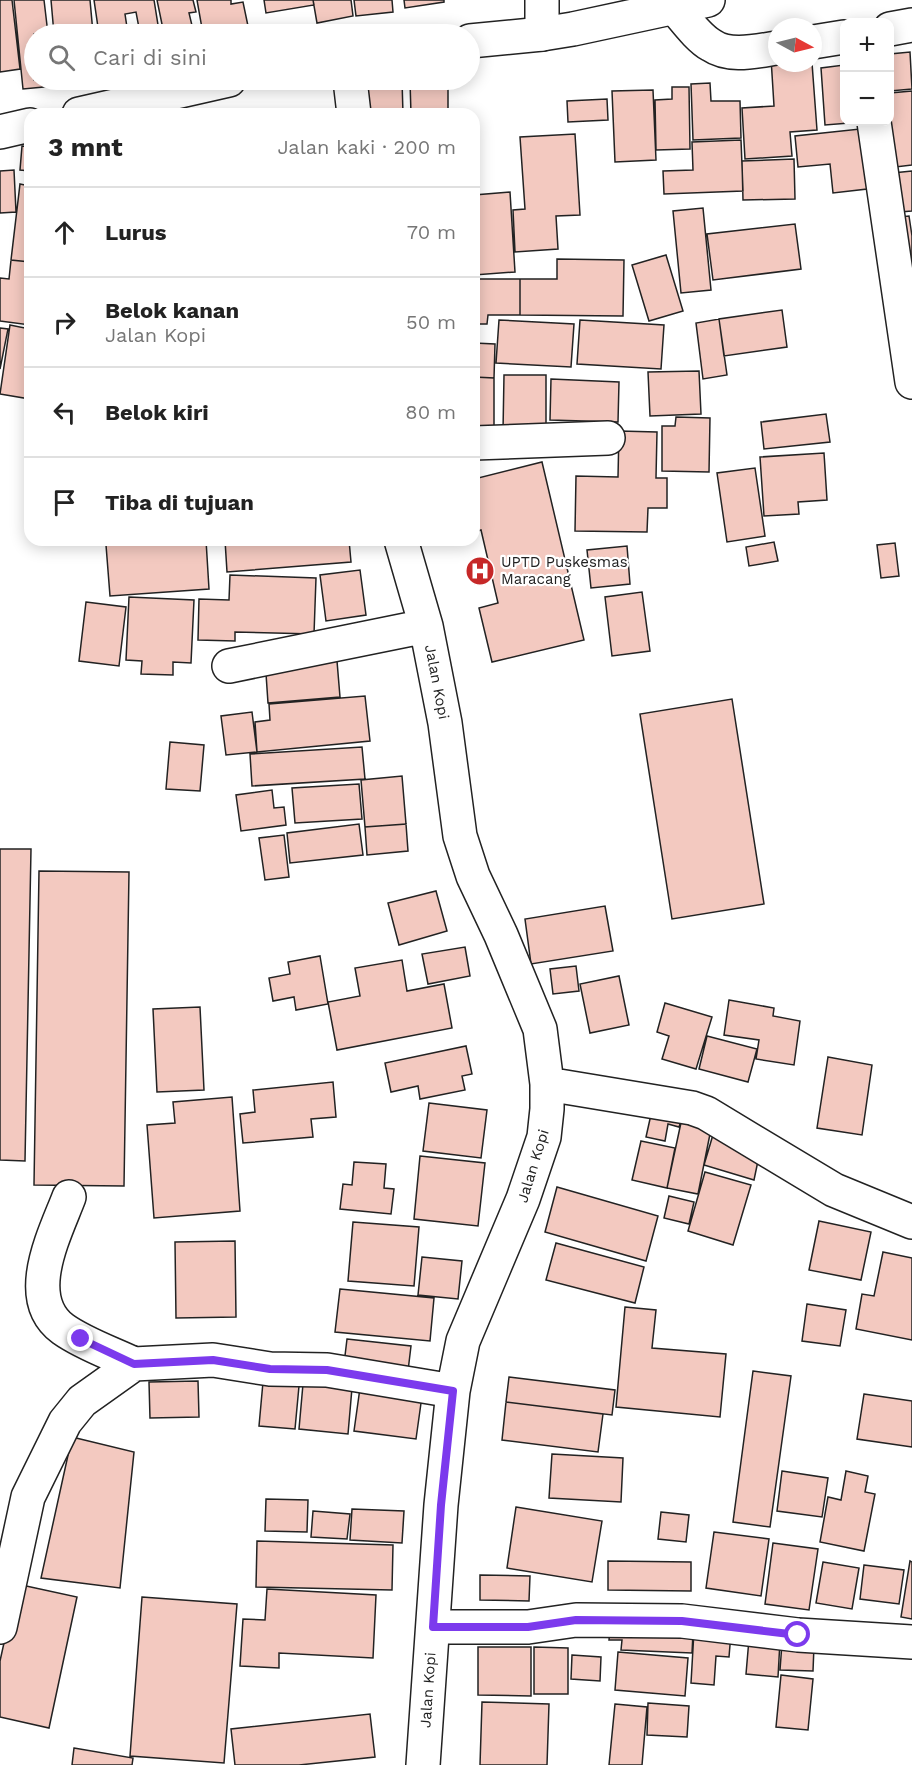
<!DOCTYPE html>
<html lang="id">
<meta charset="utf-8">
<style>
body{margin:0;font-family:"Work Sans",sans-serif;background:#f2f2f2;color:#222}
.controls{position:absolute;right:18px;top:18px;display:grid;overflow:hidden;border-radius:12px;box-shadow:0 3px 15px #0003}
.controls button{width:54px;height:54px;display:grid;place-items:center;padding:0;border:0;border-bottom:2px solid #e0e0e0;background:#fff;color:#222;font:30px sans-serif}
.compass{position:absolute;left:768px;top:18px;width:54px;height:54px;border-radius:50%;background:#fff;box-shadow:0 3px 15px #0003;rotate:97deg}
.stop{position:absolute;width:18px;height:18px;margin:-14px;border:4px solid #7c3aed;border-radius:50%;background:#fff}
.stop.end{background:#7c3aed;border-color:#fff;box-shadow:0 2px 6px #0008}
.list{margin:0;padding:0;list-style:none}
h2{display:flex;justify-content:space-between;align-items:center;height:78px;margin:0;padding:0 24px;font-size:26px}
h2 small{font-size:20px;font-weight:400;color:#767676}
.list li{display:grid;grid-template-columns:39px 1fr auto;gap:18px;align-items:center;box-sizing:border-box;height:90px;padding:0 24px;border-top:2px solid #e0e0e0}
.list b{display:block;font-size:22px;white-space:nowrap}
.list p{margin:0;font-size:20px;white-space:nowrap;color:#767676}
.list em{font-size:20px;font-style:normal;color:#767676}
.icon{flex:none;width:33px;height:33px;fill:none;stroke:currentColor;stroke-width:2;stroke-linecap:round;stroke-linejoin:round}
.map{position:relative;flex:none;width:912px;height:1765px;overflow:hidden}
.search{position:absolute;background:#fff;box-shadow:0 3px 15px #0003;left:24px;top:24px;width:456px;height:66px;display:flex;align-items:center;gap:15px;box-sizing:border-box;padding:0 21px;border-radius:33px;color:#767676;font-size:22px}
.panel{position:absolute;background:#fff;box-shadow:0 3px 15px #0003;left:24px;top:108px;width:456px;height:438px;border-radius:18px}
.map>svg:first-child{display:block}
.building{fill:#f3c9c0;stroke:#222;stroke-width:1.5}
.lines{fill:none;stroke-linecap:round;stroke-linejoin:round}
.minor-casing{stroke:#222;stroke-width:36}
.major-casing{stroke:#222;stroke-width:36}
.minor{stroke:#fff;stroke-width:33}
.major{stroke:#fff;stroke-width:33}
.route{stroke:#7c3aed;stroke-width:8}
.labels{text-anchor:middle;stroke-width:4.5;stroke-linejoin:round;paint-order:stroke}
.poi-label{font-size:15px;fill:#222;stroke:#fff;text-anchor:start}
.street-label{font-size:15px;fill:#222;stroke:#fff}
</style>
<div class="map">
<svg width="912" height="1765" viewBox="0 0 912 1765">
<rect width="100%" height="100%" fill="#fff"/>
<path class="building" d="M 0,0 L 12,0 L 20,69 L 0,72 Z
M 14,0 L 44,0 L 48,34 L 34,34 L 34,80 L 53,80 L 54,86 L 23,89 Z
M 51,0 L 90,0 L 93,33 L 54,34 Z
M 94,0 L 154,0 L 158,25 L 139,28 L 136,12 L 125,14 L 128,34 L 99,34 Z
M 157,0 L 193,0 L 196,12 L 189,13 L 194,34 L 164,34 Z
M 197,0 L 231,0 L 231,4 L 243,2 L 248,26 L 236,28 L 237,33 L 203,34 Z
M 264,0 L 313,0 L 314,5 L 266,13 Z
M 313,0 L 351,0 L 353,16 L 317,23 Z
M 354,0 L 392,0 L 393,12 L 356,16 Z
M 404,0 L 444,0 L 444,2 L 405,8 Z
M 910,52 L 912,89 L 890,91 L 890,54 Z
M 771,58 L 777,63 L 812,63 L 817,130 L 790,132 L 792,156 L 745,159 L 742,108 L 774,106 Z
M 844,65 L 844,122 L 862,122 L 825,125 L 821,68 Z
M 363,80 L 402,80 L 403,114 L 364,114 Z
M 410,81 L 448,81 L 448,114 L 411,114 Z
M 710,83 L 711,101 L 740,101 L 741,138 L 693,140 L 691,84 Z
M 672,87 L 689,87 L 690,149 L 656,150 L 655,100 L 672,99 Z
M 653,90 L 656,160 L 615,162 L 612,91 Z
M 912,91 L 912,165 L 887,168 L 890,93 Z
M 607,99 L 608,120 L 568,122 L 567,101 Z
M 860,129 L 867,189 L 833,193 L 830,164 L 798,167 L 795,136 Z
M 575,134 L 580,215 L 556,216 L 558,249 L 515,252 L 513,210 L 525,209 L 520,137 Z
M 741,140 L 743,191 L 664,194 L 663,171 L 693,170 L 692,142 Z
M 22,146 L 30,147 L 30,171 L 20,170 Z
M 794,159 L 795,199 L 743,200 L 742,161 Z
M 14,170 L 16,212 L 0,213 L 0,171 Z
M 912,171 L 912,211 L 888,213 L 883,174 Z
M 20,184 L 30,186 L 30,262 L 11,260 Z
M 510,192 L 515,272 L 474,275 L 474,195 Z
M 703,208 L 711,290 L 681,293 L 673,211 Z
M 909,216 L 912,236 L 912,272 L 891,218 Z
M 795,224 L 801,269 L 713,280 L 707,234 Z
M 666,255 L 683,311 L 649,321 L 632,265 Z
M 557,259 L 624,260 L 623,316 L 520,315 L 520,279 L 557,279 Z
M 11,260 L 30,262 L 30,325 L 0,321 L 0,278 L 9,279 Z
M 477,279 L 520,279 L 520,315 L 488,315 L 487,324 L 474,324 L 474,299 L 477,299 Z
M 782,310 L 787,347 L 724,356 L 719,319 Z
M 719,319 L 727,375 L 703,379 L 696,323 Z
M 499,320 L 574,324 L 571,367 L 496,363 Z
M 580,320 L 664,325 L 661,369 L 577,364 Z
M 10,325 L 30,329 L 30,399 L 0,394 Z
M 0,328 L 8,329 L 0,369 Z
M 474,343 L 495,344 L 494,378 L 474,377 Z
M 699,371 L 701,414 L 650,416 L 648,372 Z
M 504,375 L 546,375 L 546,432 L 503,431 Z
M 474,377 L 494,378 L 494,426 L 474,426 Z
M 551,379 L 619,382 L 618,422 L 550,420 Z
M 826,414 L 830,442 L 764,449 L 761,422 Z
M 676,417 L 710,418 L 709,472 L 662,471 L 662,426 L 675,426 Z
M 619,431 L 657,432 L 656,478 L 667,478 L 667,508 L 648,508 L 647,532 L 575,531 L 576,476 L 618,477 Z
M 824,453 L 827,500 L 798,502 L 799,514 L 764,516 L 760,457 Z
M 542,462 L 584,640 L 492,662 L 479,608 L 498,603 L 481,530 L 474,532 L 474,479 Z
M 755,468 L 765,536 L 727,542 L 717,473 Z
M 180,540 L 206,540 L 209,589 L 110,596 L 106,545 Z
M 225,540 L 349,540 L 351,562 L 227,572 Z
M 774,542 L 778,561 L 749,566 L 746,547 Z
M 895,543 L 899,576 L 881,578 L 877,545 Z
M 627,546 L 630,584 L 591,588 L 587,550 Z
M 360,570 L 366,615 L 326,621 L 320,575 Z
M 230,575 L 316,578 L 314,634 L 235,632 L 235,641 L 198,640 L 199,599 L 229,600 Z
M 642,592 L 650,651 L 612,656 L 605,597 Z
M 129,597 L 194,600 L 191,663 L 173,662 L 173,675 L 141,674 L 142,661 L 126,660 Z
M 86,602 L 126,607 L 119,666 L 79,661 Z
M 265,659 L 337,661 L 340,697 L 268,703 Z
M 365,696 L 370,741 L 257,752 L 255,722 L 270,720 L 269,704 Z
M 732,699 L 764,904 L 672,919 L 640,714 Z
M 252,712 L 257,752 L 226,755 L 221,716 Z
M 170,742 L 204,745 L 200,791 L 166,789 Z
M 362,747 L 365,779 L 252,786 L 250,754 Z
M 402,776 L 406,824 L 365,827 L 361,780 Z
M 359,784 L 362,819 L 295,823 L 292,788 Z
M 272,790 L 274,808 L 284,807 L 286,825 L 241,831 L 236,795 Z
M 359,824 L 363,855 L 290,863 L 287,833 Z
M 406,824 L 408,851 L 367,855 L 365,827 Z
M 284,835 L 289,877 L 265,880 L 259,838 Z
M 0,849 L 31,849 L 25,1161 L 0,1160 Z
M 39,871 L 129,872 L 124,1186 L 34,1185 Z
M 436,891 L 447,931 L 399,945 L 388,903 Z
M 605,906 L 613,951 L 531,964 L 525,919 Z
M 465,947 L 470,976 L 428,984 L 422,954 Z
M 320,956 L 328,1004 L 296,1010 L 294,997 L 273,1001 L 269,978 L 290,974 L 288,962 Z
M 402,960 L 407,991 L 444,984 L 452,1028 L 337,1050 L 328,1002 L 360,996 L 355,968 Z
M 576,966 L 579,991 L 553,994 L 550,969 Z
M 619,976 L 629,1025 L 590,1033 L 580,984 Z
M 729,1000 L 774,1008 L 773,1016 L 800,1021 L 794,1065 L 756,1059 L 759,1040 L 724,1035 Z
M 665,1003 L 712,1017 L 696,1069 L 662,1059 L 669,1036 L 657,1032 Z
M 200,1007 L 204,1090 L 157,1092 L 153,1009 Z
M 707,1036 L 757,1049 L 748,1082 L 699,1069 Z
M 466,1046 L 472,1074 L 462,1076 L 465,1090 L 420,1099 L 418,1086 L 391,1092 L 385,1063 Z
M 828,1057 L 872,1065 L 862,1135 L 817,1128 Z
M 333,1082 L 336,1117 L 311,1119 L 313,1137 L 243,1143 L 240,1114 L 255,1112 L 253,1090 Z
M 232,1097 L 240,1211 L 154,1218 L 147,1125 L 175,1123 L 173,1102 Z
M 429,1103 L 487,1110 L 481,1158 L 423,1151 Z
M 652,1110 L 682,1118 L 679,1127 L 668,1124 L 665,1141 L 646,1137 Z
M 682,1118 L 712,1124 L 698,1194 L 667,1188 Z
M 715,1128 L 759,1156 L 754,1180 L 704,1165 Z
M 641,1141 L 675,1148 L 667,1188 L 632,1180 Z
M 420,1156 L 485,1163 L 478,1226 L 414,1219 Z
M 354,1162 L 386,1164 L 384,1188 L 394,1189 L 391,1214 L 340,1209 L 343,1184 L 352,1185 Z
M 705,1172 L 751,1185 L 733,1245 L 688,1231 Z
M 557,1187 L 658,1216 L 646,1261 L 545,1232 Z
M 669,1196 L 694,1202 L 689,1224 L 664,1218 Z
M 819,1221 L 871,1232 L 861,1280 L 809,1270 Z
M 353,1222 L 419,1227 L 414,1286 L 348,1281 Z
M 235,1241 L 236,1317 L 176,1318 L 175,1242 Z
M 556,1243 L 644,1267 L 635,1303 L 546,1280 Z
M 883,1252 L 912,1258 L 912,1340 L 856,1329 L 862,1294 L 874,1296 Z
M 422,1257 L 462,1261 L 458,1299 L 418,1295 Z
M 340,1289 L 434,1298 L 430,1341 L 335,1332 Z
M 807,1304 L 846,1310 L 840,1346 L 802,1341 Z
M 625,1307 L 656,1310 L 652,1348 L 726,1354 L 720,1417 L 616,1407 Z
M 347,1339 L 411,1346 L 408,1371 L 344,1364 Z
M 753,1371 L 791,1376 L 770,1527 L 733,1522 Z
M 509,1377 L 615,1390 L 612,1415 L 506,1402 Z
M 198,1381 L 199,1417 L 150,1418 L 149,1382 Z
M 263,1382 L 299,1386 L 295,1429 L 259,1426 Z
M 303,1384 L 352,1388 L 348,1434 L 299,1429 Z
M 360,1388 L 422,1396 L 416,1439 L 354,1431 Z
M 864,1394 L 912,1401 L 912,1447 L 857,1439 Z
M 506,1402 L 603,1414 L 598,1452 L 502,1440 Z
M 72,1437 L 134,1452 L 120,1588 L 41,1578 Z
M 552,1454 L 623,1458 L 621,1502 L 549,1498 Z
M 782,1471 L 828,1478 L 822,1517 L 777,1511 Z
M 846,1471 L 868,1476 L 865,1492 L 875,1494 L 864,1551 L 820,1542 L 828,1497 L 841,1500 Z
M 266,1499 L 308,1500 L 307,1532 L 265,1531 Z
M 516,1507 L 602,1521 L 592,1582 L 507,1568 Z
M 352,1509 L 404,1511 L 402,1543 L 350,1540 Z
M 313,1511 L 350,1514 L 347,1539 L 311,1537 Z
M 661,1512 L 689,1515 L 686,1542 L 658,1539 Z
M 714,1532 L 769,1539 L 761,1596 L 706,1588 Z
M 257,1541 L 393,1545 L 392,1590 L 256,1587 Z
M 773,1543 L 818,1549 L 809,1610 L 765,1604 Z
M 608,1561 L 691,1562 L 691,1591 L 608,1590 Z
M 910,1561 L 912,1562 L 912,1619 L 901,1617 Z
M 823,1562 L 859,1568 L 852,1609 L 816,1603 Z
M 864,1565 L 904,1570 L 899,1604 L 860,1599 Z
M 480,1575 L 530,1576 L 529,1601 L 480,1600 Z
M 17,1584 L 77,1597 L 49,1728 L 0,1717 L 0,1661 Z
M 267,1589 L 376,1595 L 373,1658 L 279,1653 L 279,1668 L 240,1666 L 243,1619 L 265,1620 Z
M 142,1597 L 237,1604 L 224,1763 L 130,1756 Z
M 610,1630 L 693,1633 L 692,1653 L 621,1650 L 622,1640 L 609,1640 Z
M 694,1631 L 731,1633 L 729,1657 L 716,1656 L 714,1685 L 691,1683 Z
M 749,1639 L 780,1641 L 778,1677 L 746,1674 Z
M 782,1643 L 814,1646 L 813,1671 L 780,1670 Z
M 478,1647 L 531,1647 L 531,1696 L 478,1695 Z
M 534,1647 L 568,1648 L 568,1694 L 534,1694 Z
M 618,1652 L 688,1658 L 685,1696 L 615,1690 Z
M 572,1655 L 601,1657 L 600,1681 L 571,1679 Z
M 781,1675 L 813,1679 L 808,1730 L 776,1727 Z
M 482,1702 L 549,1704 L 547,1765 L 480,1765 Z
M 648,1703 L 689,1706 L 687,1737 L 647,1735 Z
M 615,1704 L 647,1707 L 642,1765 L 609,1765 Z
M 370,1714 L 375,1757 L 299,1765 L 235,1765 L 231,1729 Z
M 74,1748 L 133,1758 L 132,1765 L 72,1765 Z"/>
<g class="lines">
<g class="minor-casing">
<path id="minor" d="M 542,0 L 542,34
M 674,7 C 684,18 698,38 711,45 C 730,58 756,51 777,48
M 890,29 L 912,25
M 813,42 L 844,37
M 350,80 L 354,114
M 874,122 L 912,382
M 474,443 L 608,438
M 401,540 L 426,626 L 445,723 L 460,836 L 473,876 L 501,935 L 540,1029 L 547,1084 L 547,1109 L 544,1137 L 523,1199 L 463,1341 L 453,1391 L 441,1505 L 423,1765
M 229,666 L 426,626
M 547,1084 L 692,1108 L 706,1113 L 834,1190 L 912,1222
M 69,1197 C 55,1234 21,1298 63,1329 C 84,1344 111,1353 134,1364
M 0,1627 L 28,1497 L 65,1422 L 82,1401 L 134,1364 L 213,1360 L 270,1369 L 327,1370 L 453,1391
M 433,1627 L 528,1627 L 576,1620 L 682,1621 L 798,1635 L 912,1642"/>
</g>
<g class="major-casing">
<path id="major" d="M 470,41 L 542,34 L 573,29 L 708,0
M 79,114 L 229,80
M 0,132 L 30,125"/>
</g>
<use href="#minor" class="minor"/>
<use href="#major" class="major"/>
</g>
<g class="lines">
<path class="route" d="M 81,1339 L 134,1364 L 213,1360 L 270,1369 L 327,1370 L 453,1391 L 441,1505 L 433,1627 L 528,1627 L 576,1620 L 682,1621 L 798,1635"/>
</g>
<defs>
<g id="hospital-disc" transform="scale(1.5)"><circle r="9.5" fill="#c62828" stroke="#fff"/><path d="M-5-5h3v3.5h4V-5h3V5h-3V1.5h-4V5h-3Z" fill="#fff"/></g>
</defs>
<g fill-rule="evenodd">
<use href="#hospital-disc" x="480" y="571"/>
</g>
<g class="labels">
<g class="poi-label">
<text x="501" y="567">UPTD Puskesmas<tspan x="501" dy="17">Maracang</tspan></text>
</g>
<g class="street-label">
<text transform="translate(437 682) rotate(79)" y="5">Jalan Kopi</text>
<text transform="translate(533 1166) rotate(-73)" y="5">Jalan Kopi</text>
<text transform="translate(428 1690) rotate(-86)" y="5">Jalan Kopi</text>
</g>
</g>
</svg>
<div class="controls">
<button>+</button>
<button>−</button>
</div>
<svg class="compass" viewBox="-18 -18 36 36"><path d="M0-13l5 13h-10z" fill="#e53935"/><path d="M0 13l5-13h-10z" fill="#767676"/></svg>
<div class="stop" style="left:798px;top:1635px"></div>
<div class="stop end" style="left:81px;top:1339px"></div>
<div class="search"><svg class="icon" aria-label="search" viewBox="0 0 24 24"><circle cx="10" cy="10" r="6"/><path d="M15 15l6 6"/></svg>Cari di sini</div>
<section class="panel">
<h2>3 mnt<small>Jalan kaki · 200 m</small></h2>
<ul class="list">
<li><svg class="icon" aria-label="ahead" viewBox="0 0 24 24"><path d="M12 20V5M6 11l6-6 6 6"/></svg><div><b>Lurus</b></div><em>70 m</em></li>
<li><svg class="icon" aria-label="right" viewBox="0 0 24 24"><path d="M7 20v-9h11M14 6l5 5-5 5"/></svg><div><b>Belok kanan</b><p>Jalan Kopi</p></div><em>50 m</em></li>
<li><svg class="icon" aria-label="left" viewBox="0 0 24 24"><path d="M17 20v-9H6M10 6l-5 5 5 5"/></svg><div><b>Belok kiri</b></div><em>80 m</em></li>
<li><svg class="icon" aria-label="arrive" viewBox="0 0 24 24"><path d="M6 21V4h12l-3 4 3 4H6"/></svg><div><b>Tiba di tujuan</b></div></li>
</ul>
</section>
</div>
